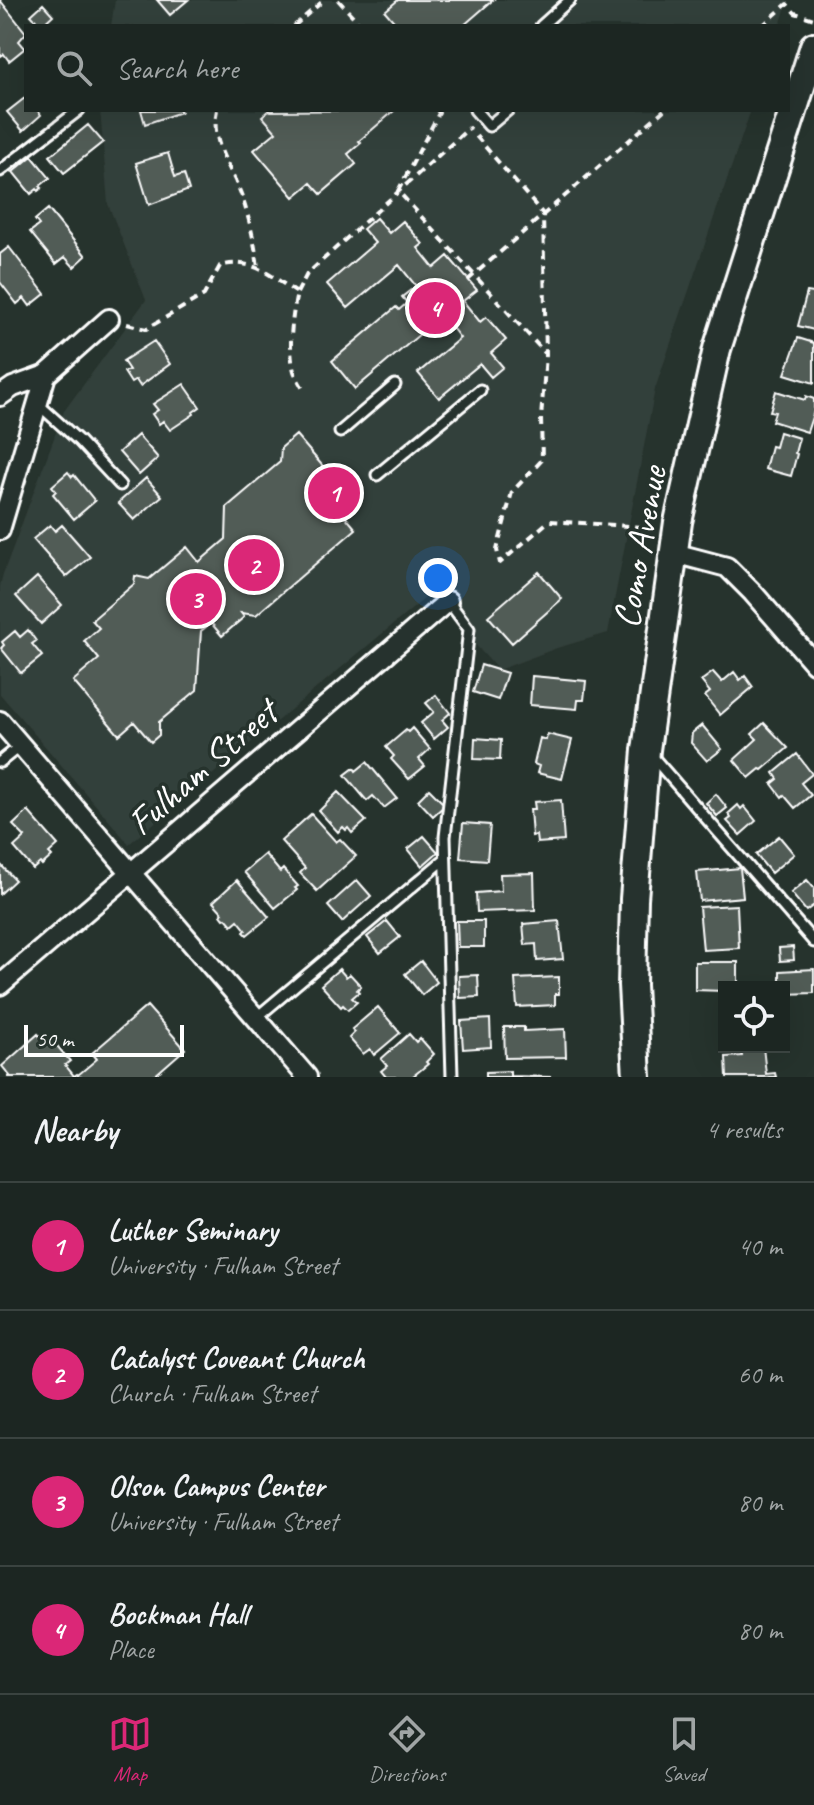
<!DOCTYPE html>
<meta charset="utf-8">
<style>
body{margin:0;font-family:Caveat,sans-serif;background:#29322f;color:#f1f3f6}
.controls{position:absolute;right:24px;bottom:24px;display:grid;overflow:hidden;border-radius:0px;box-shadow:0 8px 32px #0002}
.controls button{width:72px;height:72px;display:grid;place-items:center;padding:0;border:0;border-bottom:2px solid #3a4340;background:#1c2622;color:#f1f3f6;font:40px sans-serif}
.scale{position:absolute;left:24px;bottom:20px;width:160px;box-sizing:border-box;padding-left:8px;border:4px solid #fff;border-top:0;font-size:22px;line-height:28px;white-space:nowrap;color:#fff;-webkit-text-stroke:6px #26332d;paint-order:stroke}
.you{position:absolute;left:438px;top:578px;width:28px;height:28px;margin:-20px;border:6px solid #fff;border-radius:50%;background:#1a73e8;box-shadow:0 0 0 12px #1a73e833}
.badge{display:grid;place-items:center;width:52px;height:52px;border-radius:50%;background:#db2777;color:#fff;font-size:26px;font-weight:700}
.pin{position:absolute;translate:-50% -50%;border:4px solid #fff;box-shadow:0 2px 8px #0006}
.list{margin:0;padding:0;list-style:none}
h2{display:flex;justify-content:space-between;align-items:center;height:104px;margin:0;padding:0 32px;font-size:34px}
h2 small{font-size:26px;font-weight:400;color:#a0a5a5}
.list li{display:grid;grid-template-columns:52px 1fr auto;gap:24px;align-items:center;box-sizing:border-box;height:128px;padding:0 32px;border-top:2px solid #3a4340}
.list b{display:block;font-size:30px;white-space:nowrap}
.list p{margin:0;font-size:26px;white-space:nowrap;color:#a0a5a5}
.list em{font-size:26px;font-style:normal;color:#a0a5a5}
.icon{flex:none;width:44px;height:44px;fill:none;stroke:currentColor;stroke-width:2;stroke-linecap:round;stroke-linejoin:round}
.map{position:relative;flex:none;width:814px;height:1077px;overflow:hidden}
.search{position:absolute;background:#1c2622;box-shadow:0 8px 32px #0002;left:24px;right:24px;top:24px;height:88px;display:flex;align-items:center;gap:20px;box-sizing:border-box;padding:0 28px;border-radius:0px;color:#a0a5a5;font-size:30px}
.sheet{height:616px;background:#1c2622}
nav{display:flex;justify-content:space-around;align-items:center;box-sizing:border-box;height:112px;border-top:2px solid #3a4340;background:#1c2622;font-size:22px;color:#a0a5a5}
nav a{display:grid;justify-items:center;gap:4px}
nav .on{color:#db2777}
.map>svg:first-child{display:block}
.built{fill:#333f3a}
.building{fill:#515c57;stroke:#fff;stroke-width:2}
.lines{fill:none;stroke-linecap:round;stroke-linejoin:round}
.service-casing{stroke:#fff;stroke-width:15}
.minor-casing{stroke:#fff;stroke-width:24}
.secondary-casing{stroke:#fff;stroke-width:32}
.path{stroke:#fff;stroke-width:4;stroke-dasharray:8 6;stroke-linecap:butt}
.service{stroke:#26332d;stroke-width:9}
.minor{stroke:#26332d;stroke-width:18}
.secondary{stroke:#26332d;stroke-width:26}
.labels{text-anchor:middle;stroke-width:7;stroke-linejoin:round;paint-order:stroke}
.street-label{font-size:38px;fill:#fff;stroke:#26332d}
</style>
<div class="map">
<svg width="814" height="1077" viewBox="0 0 814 1077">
<rect width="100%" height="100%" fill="#26332d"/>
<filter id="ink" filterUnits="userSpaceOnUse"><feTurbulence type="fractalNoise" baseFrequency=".0125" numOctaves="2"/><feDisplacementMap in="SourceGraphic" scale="16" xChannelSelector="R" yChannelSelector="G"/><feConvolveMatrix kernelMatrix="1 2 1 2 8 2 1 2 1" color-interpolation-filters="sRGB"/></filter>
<g filter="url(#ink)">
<path class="built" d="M 115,0 L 788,0 L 780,26 L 111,26 Z
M 100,110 L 751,110 L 655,389 L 608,633 L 557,648 L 498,670 L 430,594 L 129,844 L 0,694 L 0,586 L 3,574 L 64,411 L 146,300 L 108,204 Z"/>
<path class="building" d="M 0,0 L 26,33 L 19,41 L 25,48 L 9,61 L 4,54 L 1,56 L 0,54 Z
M 157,0 L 188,0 L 170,15 Z
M 398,0 L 493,0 L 463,26 L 398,26 L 385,11 Z
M 43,4 L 53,15 L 41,26 L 31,15 Z
M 26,97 L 26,110 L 37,110 L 41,115 L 23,131 L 7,112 Z
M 141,110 L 180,110 L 181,112 L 145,124 Z
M 269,110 L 271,111 L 395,110 L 359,141 L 361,143 L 348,154 L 356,164 L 321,194 L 311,183 L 294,197 L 254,150 L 276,132 L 262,116 Z
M 88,125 L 103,142 L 64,173 L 50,156 Z
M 168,153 L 175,177 L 184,174 L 189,190 L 149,205 L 136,163 Z
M 32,156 L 50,178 L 40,186 L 42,188 L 38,191 L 37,189 L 31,194 L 13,172 Z
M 48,209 L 86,256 L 74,267 L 65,257 L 56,264 L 30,232 L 39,225 L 35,220 Z
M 376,218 L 389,233 L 403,221 L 423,244 L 418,248 L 434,268 L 448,256 L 477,290 L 463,301 L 480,322 L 486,317 L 506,340 L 491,353 L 503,367 L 491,377 L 480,364 L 439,398 L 418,373 L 460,338 L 449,324 L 441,330 L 436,324 L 428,330 L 422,322 L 415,328 L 420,334 L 355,389 L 332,361 L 396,307 L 399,310 L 407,303 L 402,297 L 416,286 L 399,265 L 348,308 L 327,284 L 375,243 L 363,229 Z
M 9,247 L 45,294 L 30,306 L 24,298 L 17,304 L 0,282 L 0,254 Z
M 807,292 L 814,293 L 814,330 L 798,326 Z
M 798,338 L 814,343 L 814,383 L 785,374 Z
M 154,341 L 170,364 L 140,386 L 136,380 L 131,383 L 124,372 L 129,370 L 123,361 Z
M 184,384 L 200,407 L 193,412 L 194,414 L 170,430 L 163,421 L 159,424 L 152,414 L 158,410 L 153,404 Z
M 776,391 L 805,400 L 806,396 L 814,399 L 814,411 L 807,432 L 772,421 L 775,412 L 770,411 Z
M 779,432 L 799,438 L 795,453 L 797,454 L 791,476 L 765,469 L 771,446 L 775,447 Z
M 138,435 L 158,458 L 139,475 L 119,452 Z
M 296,435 L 339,485 L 327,495 L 356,529 L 256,615 L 241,613 L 244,617 L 222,636 L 211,623 L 201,631 L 197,690 L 159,722 L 159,735 L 151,742 L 134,722 L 119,735 L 73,681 L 99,659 L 84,641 L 99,628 L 92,620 L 134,584 L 135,576 L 149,579 L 187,547 L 199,562 L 226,539 L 227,507 L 280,462 L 281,448 Z
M 68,472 L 72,477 L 74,475 L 95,501 L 74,519 L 53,494 L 56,491 L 52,486 Z
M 146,478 L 162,496 L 134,520 L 118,503 Z
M 50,525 L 55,531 L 62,525 L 90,557 L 66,577 L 33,539 Z
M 539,572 L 562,599 L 512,643 L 488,616 Z
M 37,577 L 62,605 L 41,624 L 16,596 Z
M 28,630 L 36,641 L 32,644 L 42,656 L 21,673 L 1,648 L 4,645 L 2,642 L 15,631 L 20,637 Z
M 481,665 L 507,673 L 498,700 L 473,692 Z
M 713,672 L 722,682 L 734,672 L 740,680 L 745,676 L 753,687 L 720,715 L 705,696 L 710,692 L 701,681 Z
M 532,676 L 586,681 L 584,700 L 578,700 L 577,709 L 530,705 Z
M 436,695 L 450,713 L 442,720 L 448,727 L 434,739 L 421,723 L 434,712 L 426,703 Z
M 764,723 L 788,748 L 762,770 L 760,769 L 749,778 L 734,760 L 757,739 L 752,734 Z
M 702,725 L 722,749 L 707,761 L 691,743 L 692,733 Z
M 412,728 L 430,749 L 419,759 L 425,766 L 409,779 L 391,759 L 394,756 L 386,747 L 406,730 L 408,732 Z
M 547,734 L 572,740 L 562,779 L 537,773 L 539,766 L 534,764 L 540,738 L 546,740 Z
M 475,738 L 501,740 L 500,760 L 474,759 Z
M 797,754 L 812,774 L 801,783 L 811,795 L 795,808 L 784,795 L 782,797 L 772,784 L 778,779 L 774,773 Z
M 367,762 L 397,798 L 384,808 L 373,796 L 367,801 L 345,775 L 354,768 L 356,771 Z
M 429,789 L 445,805 L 433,816 L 418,800 Z
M 338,792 L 366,821 L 352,833 L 348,828 L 346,830 L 343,827 L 338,832 L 319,811 Z
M 716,794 L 727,808 L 717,816 L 706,803 Z
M 561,800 L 564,841 L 537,843 L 536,835 L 532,836 L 530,809 L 535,809 L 534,802 Z
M 738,805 L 741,809 L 744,806 L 756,821 L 740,835 L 727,821 L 731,818 L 728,814 Z
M 28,811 L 58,845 L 49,853 L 52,856 L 42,865 L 40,863 L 33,869 L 14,847 L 25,837 L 13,825 Z
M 311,814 L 336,842 L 340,839 L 356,856 L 317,891 L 300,873 L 305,868 L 281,841 Z
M 463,823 L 490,825 L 487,860 L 460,858 Z
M 424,836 L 438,852 L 422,866 L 408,849 Z
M 779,836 L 794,854 L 771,873 L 756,855 Z
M 265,854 L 280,872 L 283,869 L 298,886 L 295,888 L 297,890 L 275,908 L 244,872 Z
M 0,864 L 15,880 L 0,894 Z
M 740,868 L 743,897 L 700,901 L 697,872 Z
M 534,873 L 535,910 L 477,912 L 476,893 L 501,891 L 500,874 Z
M 237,880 L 269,917 L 247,935 L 244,932 L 246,930 L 238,920 L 232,925 L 226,918 L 224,919 L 221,915 L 223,913 L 213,902 Z
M 357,880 L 371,896 L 342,922 L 328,906 Z
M 807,880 L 814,888 L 814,905 L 806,911 L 791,893 Z
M 737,905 L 739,948 L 703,950 L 699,907 Z
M 387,921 L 400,937 L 380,953 L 367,937 Z
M 457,921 L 484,921 L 484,947 L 458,947 Z
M 559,921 L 563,959 L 537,961 L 536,944 L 525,945 L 523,924 Z
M 793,947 L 794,960 L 780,961 L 779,948 Z
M 421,961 L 437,982 L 422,995 L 405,974 Z
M 695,962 L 738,962 L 738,987 L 724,987 L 724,991 L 695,990 Z
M 339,969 L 346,977 L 350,974 L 361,986 L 357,990 L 359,992 L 352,998 L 357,1002 L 348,1010 L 343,1005 L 341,1007 L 321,985 Z
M 814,969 L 814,993 L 784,994 L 784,987 L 780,987 L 780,971 Z
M 478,975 L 479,997 L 460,998 L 459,976 Z
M 559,977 L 559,994 L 555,994 L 555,1005 L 517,1007 L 515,979 Z
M 147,1006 L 185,1049 L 153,1077 L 8,1077 L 10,1076 L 2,1066 L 38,1034 L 47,1045 L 52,1040 L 70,1061 L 65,1065 L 74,1076 L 77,1074 L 78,1075 L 97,1059 L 92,1053 Z
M 378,1007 L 400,1033 L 374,1055 L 370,1049 L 363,1054 L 349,1038 L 355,1032 L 352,1029 Z
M 490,1019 L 491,1047 L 463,1049 L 461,1021 Z
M 504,1027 L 524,1027 L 524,1031 L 565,1029 L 566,1057 L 505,1058 Z
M 409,1034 L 416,1042 L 420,1038 L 434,1054 L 426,1062 L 428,1064 L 412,1077 L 386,1077 L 381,1071 L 387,1066 L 381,1059 Z
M 746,1047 L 763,1047 L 766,1074 L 775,1073 L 776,1077 L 727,1077 L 726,1057 L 742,1056 L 741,1049 Z
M 510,1071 L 510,1076 L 551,1077 L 486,1077 L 486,1072 Z"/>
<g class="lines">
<g class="service-casing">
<path id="service" d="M 541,26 L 570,0
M 475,110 L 489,126 L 508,110
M 0,171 L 79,110
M 38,404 L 79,441 L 120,485
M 340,432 L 395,385
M 377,475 L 480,390
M 448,601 L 469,629 L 445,837 L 452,1077
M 651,755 L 814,942
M 0,762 L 21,745
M 256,1018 L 445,859"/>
</g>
<g class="minor-casing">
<path id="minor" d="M 0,396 L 13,387 L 46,375 L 109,319
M 0,530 L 46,375
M 674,553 L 727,567 L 753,593 L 814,663
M 0,721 L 307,1077
M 0,985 L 448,601"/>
</g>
<g class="secondary-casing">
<path id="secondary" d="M 637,1077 L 632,985 L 634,899 L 646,750 L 678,522 L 717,349 L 814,46"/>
</g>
<path class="path" d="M 338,0 L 362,26
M 294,26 L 324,0
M 762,26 L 787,4 L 795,13 L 814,19
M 217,110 C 210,141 230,166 241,194 C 249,217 255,243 258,268
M 437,110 L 439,113 L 398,191 L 545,353
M 476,136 L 543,214 L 546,355 L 541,418 L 542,460 L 512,492 L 497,550 L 500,563 L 549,521 L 644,527
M 468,280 L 664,110
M 297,293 L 307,274 L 469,128 L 470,130
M 127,324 L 146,329 L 204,295 L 220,266 C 252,257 271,276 297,293 C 292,316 288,348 294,371 C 296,377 300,383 303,389"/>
<use href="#service" class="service"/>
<use href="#minor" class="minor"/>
<use href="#secondary" class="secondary"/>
</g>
</g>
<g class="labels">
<g class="street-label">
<text transform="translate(639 547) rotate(-80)" y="13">Como Avenue</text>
<text transform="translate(202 767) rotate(-41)" y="13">Fulham Street</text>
</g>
</g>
</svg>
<div class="controls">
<button><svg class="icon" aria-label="locate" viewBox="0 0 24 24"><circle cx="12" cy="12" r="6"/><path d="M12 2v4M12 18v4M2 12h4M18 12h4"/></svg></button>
</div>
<div class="scale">50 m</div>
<div class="you"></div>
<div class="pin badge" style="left:334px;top:493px">1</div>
<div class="pin badge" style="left:254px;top:565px">2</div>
<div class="pin badge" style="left:196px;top:599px">3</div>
<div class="pin badge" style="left:435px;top:308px">4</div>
<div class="search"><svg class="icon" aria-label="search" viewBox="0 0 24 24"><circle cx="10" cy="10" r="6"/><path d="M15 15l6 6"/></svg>Search here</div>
</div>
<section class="sheet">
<h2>Nearby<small>4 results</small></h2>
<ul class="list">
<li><span class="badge">1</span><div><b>Luther Seminary</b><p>University · Fulham Street</p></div><em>40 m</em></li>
<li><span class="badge">2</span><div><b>Catalyst Coveant Church</b><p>Church · Fulham Street</p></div><em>60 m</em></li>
<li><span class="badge">3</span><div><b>Olson Campus Center</b><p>University · Fulham Street</p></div><em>80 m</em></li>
<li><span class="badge">4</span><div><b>Bockman Hall</b><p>Place</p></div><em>80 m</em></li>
</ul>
</section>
<nav>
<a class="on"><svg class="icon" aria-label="map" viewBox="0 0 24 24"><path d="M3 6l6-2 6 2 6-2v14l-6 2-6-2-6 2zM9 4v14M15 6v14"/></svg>Map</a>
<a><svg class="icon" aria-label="directions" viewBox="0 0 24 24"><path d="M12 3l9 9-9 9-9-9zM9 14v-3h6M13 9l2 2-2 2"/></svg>Directions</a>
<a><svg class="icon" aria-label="saved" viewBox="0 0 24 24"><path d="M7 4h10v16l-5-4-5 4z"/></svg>Saved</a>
</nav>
